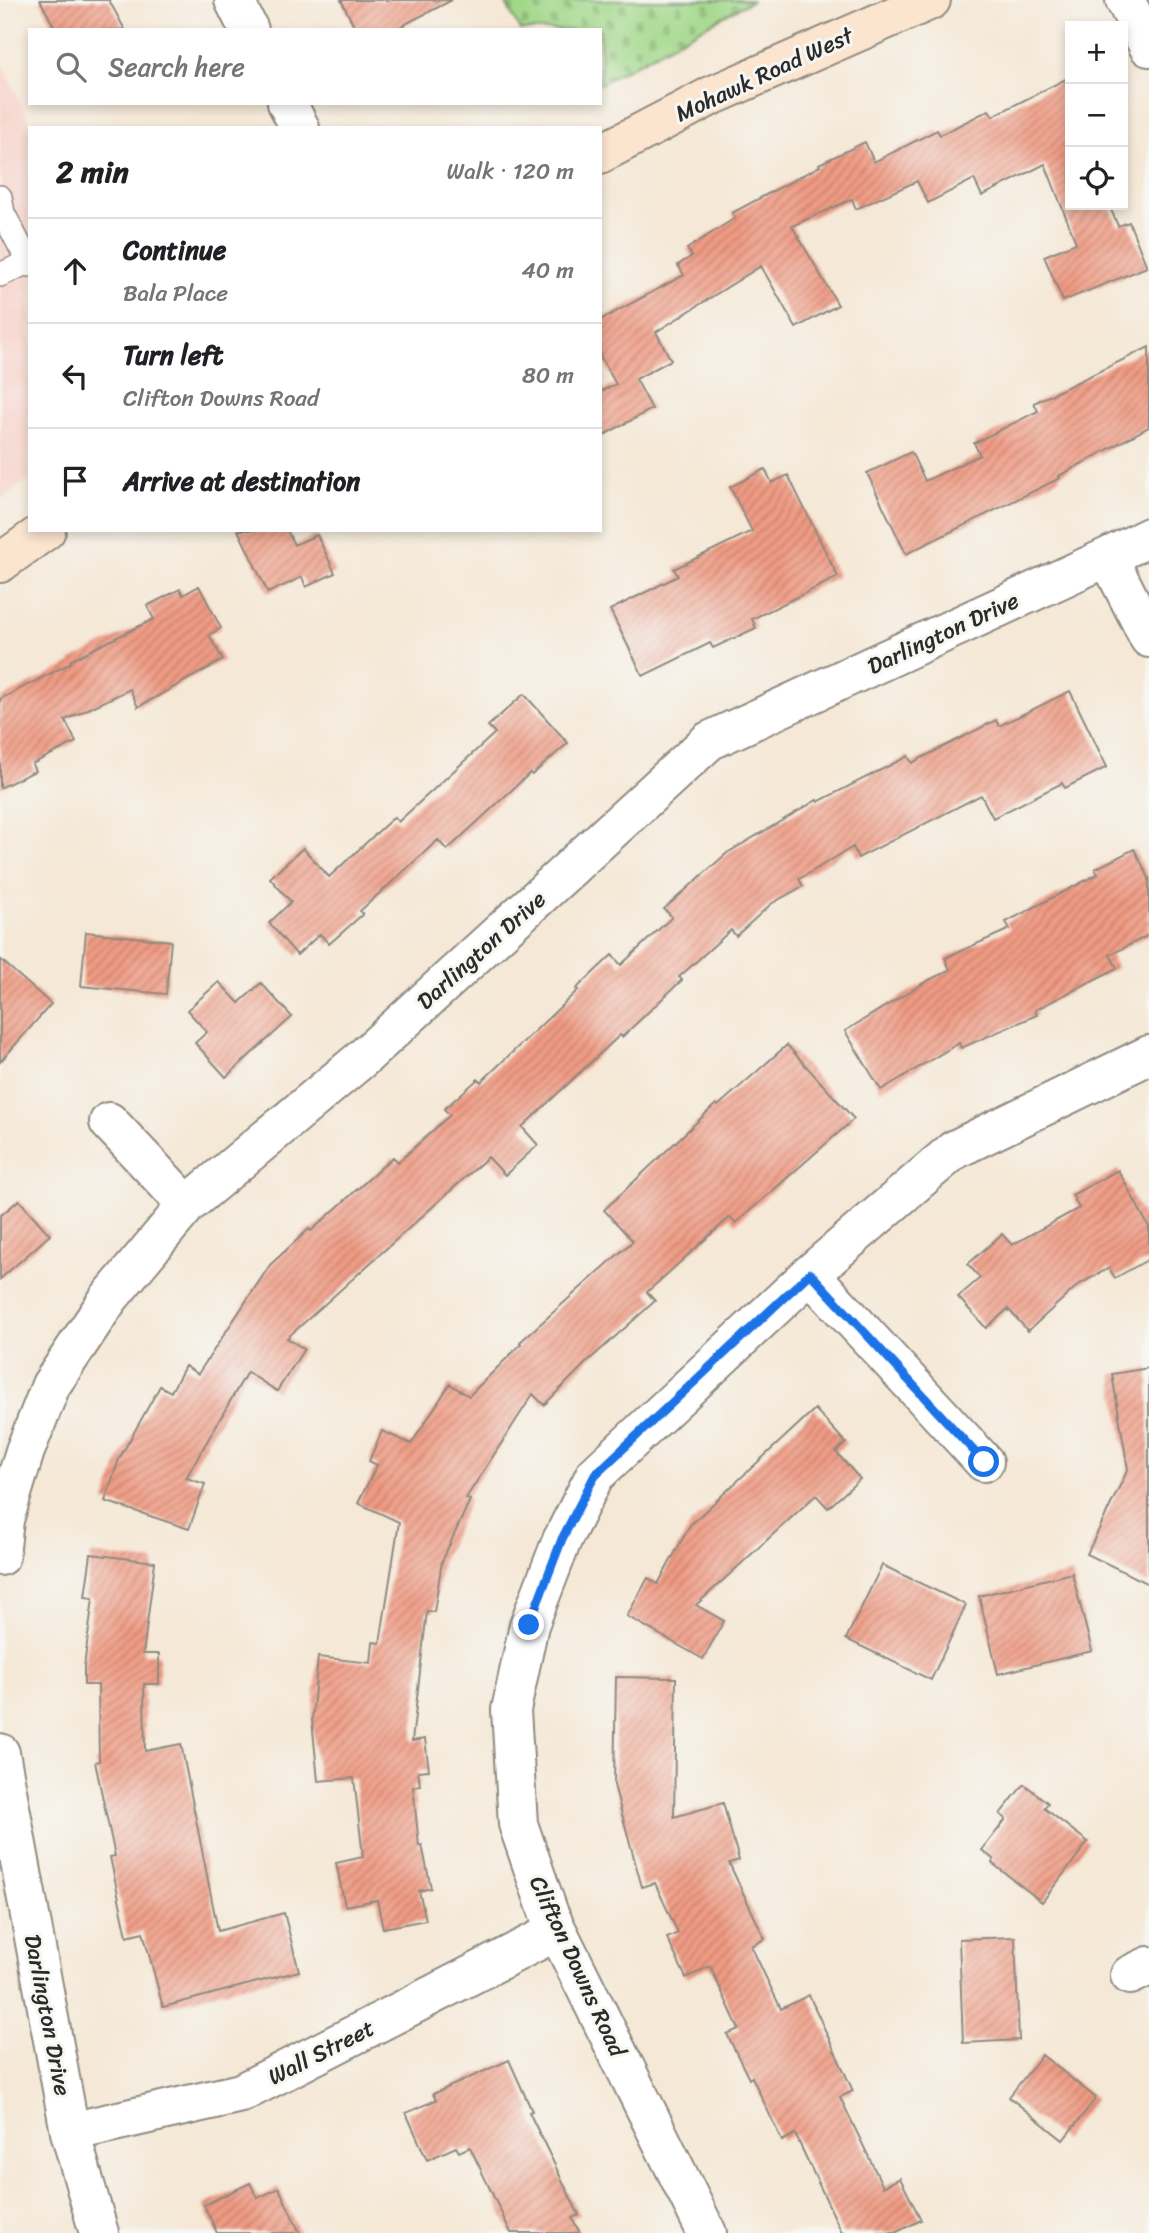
<!DOCTYPE html>
<meta charset="utf-8">
<style>
body{margin:0;font-family:Sriracha,sans-serif;background:#f6f6f6;color:#202124}
.controls{position:absolute;right:21px;top:21px;display:grid;overflow:hidden;border-radius:0px;box-shadow:0 4px 10px #0003}
.controls button{width:63px;height:63px;display:grid;place-items:center;padding:0;border:0;border-bottom:2px solid #e0e0e0;background:#fff;color:#202124;font:35px sans-serif}
.stop{position:absolute;width:21px;height:21px;margin:-16px;border:5px solid #1a73e8;border-radius:50%;background:#fff}
.stop.end{background:#1a73e8;border-color:#fff;box-shadow:0 2px 7px #0008}
.list{margin:0;padding:0;list-style:none}
h2{display:flex;justify-content:space-between;align-items:center;height:91px;margin:0;padding:0 28px;font-size:30px}
h2 small{font-size:23px;font-weight:400;color:#757577}
.list li{display:grid;grid-template-columns:46px 1fr auto;gap:21px;align-items:center;box-sizing:border-box;height:105px;padding:0 28px;border-top:2px solid #e0e0e0}
.list b{display:block;font-size:26px;white-space:nowrap}
.list p{margin:0;font-size:23px;white-space:nowrap;color:#757577}
.list em{font-size:23px;font-style:normal;color:#757577}
.icon{flex:none;width:38px;height:38px;fill:none;stroke:currentColor;stroke-width:2;stroke-linecap:round;stroke-linejoin:round}
.map{position:relative;flex:none;width:1149px;height:2233px;overflow:hidden}
.search{position:absolute;background:#fff;box-shadow:0 4px 10px #0003;left:28px;top:28px;width:574px;height:77px;display:flex;align-items:center;gap:18px;box-sizing:border-box;padding:0 24px;border-radius:0px;color:#757577;font-size:26px}
.panel{position:absolute;background:#fff;box-shadow:0 4px 10px #0003;left:28px;top:126px;width:574px;height:406px;border-radius:0px}
.map>svg:first-child{display:block}
.built{fill:#f7d1c8}
.cemetery{fill:url(#cemetery-stones);stroke:#66825a;stroke-width:2}
.building{fill:url(#building-hatch)}
.lines{fill:none;stroke-linecap:round;stroke-linejoin:round}
.service-casing{stroke:#908a80;stroke-width:26}
.minor-casing{stroke:#908a80;stroke-width:42}
.secondary-casing{stroke:#908a80;stroke-width:42}
.service{stroke:#fff;stroke-width:23}
.minor{stroke:#fff;stroke-width:38}
.secondary{stroke:#fce5cf;stroke-width:38}
.route{stroke:#1a73e8;stroke-width:9}
.labels{text-anchor:middle;stroke-width:6;stroke-linejoin:round;paint-order:stroke}
.street-label{font-size:23px;fill:#2b2b2b;stroke:#f6f6f2}
</style>
<div class="map">
<svg width="1149" height="2233" viewBox="0 0 1149 2233">
<defs>
<pattern id="cemetery-stones" width="16" height="16" patternUnits="userSpaceOnUse" patternTransform="scale(1.75)"><rect width="16" height="16" fill="#a2d88a"/><path d="M2 7V4a2 2 0 0 1 4 0v3zM10 15v-3a2 2 0 0 1 4 0v3z" fill="#8cba77"/></pattern>
<pattern id="building-hatch" width="6" height="6" patternUnits="userSpaceOnUse" patternTransform="scale(1.75)"><rect width="6" height="6" fill="#f09b84"/><path d="M-1 1l2-2M0 6l6-6M5 7l2-2" fill="none" stroke="#c37f6c"/></pattern>
</defs>
<rect width="100%" height="100%" fill="#f6f6f2"/>
<filter id="ink" filterUnits="userSpaceOnUse"><feTurbulence type="fractalNoise" baseFrequency=".0143" numOctaves="2"/><feDisplacementMap in="SourceGraphic" scale="14" xChannelSelector="R" yChannelSelector="G"/><feConvolveMatrix kernelMatrix="1 2 1 2 8 2 1 2 1" color-interpolation-filters="sRGB"/></filter>
<filter id="wash" filterUnits="userSpaceOnUse"><feTurbulence type="fractalNoise" baseFrequency=".00686" numOctaves="4" result="noise"/><feDisplacementMap in="SourceGraphic" scale="28" xChannelSelector="R" yChannelSelector="G"/><feGaussianBlur stdDeviation="1.57" result="paint"/><feColorMatrix in="noise" values="0 0 0 0 0 0 0 0 0 0 0 0 0 0 0 0 0 1.4 0 .05"/><feComposite in="paint" operator="in"/></filter>
<g filter="url(#wash)">
<rect width="100%" height="100%" fill="#f5e8d6"/>
<path class="built" d="M 0,60 L 33,128 L 30,128 L 30,479 L 0,499 Z"/>
<path class="cemetery" d="M 504,0 L 753,0 L 600,84 L 600,30 L 520,30 Z"/>
<g id="blocks">
<path class="building" d="M 40,0 L 109,0 L 125,30 L 56,30 Z
M 341,0 L 452,0 L 394,30 L 356,30 Z
M 1070,77 L 1070,205 L 1109,205 L 1118,226 L 1129,222 L 1147,267 L 1063,301 L 1044,256 L 1076,243 L 1045,164 L 982,196 L 974,179 L 928,203 L 917,181 L 856,209 L 852,199 L 792,226 L 838,305 L 796,328 L 761,266 L 656,332 L 671,360 L 636,379 L 652,409 L 600,437 L 600,392 L 616,384 L 600,356 L 600,320 L 684,275 L 678,265 L 692,256 L 687,249 L 735,218 L 732,213 L 820,166 L 819,164 L 865,142 L 874,162 L 937,130 L 940,135 L 989,110 L 993,116 Z
M 1149,347 L 1149,427 L 1059,476 L 1060,478 L 906,554 L 867,473 L 911,452 L 925,481 L 980,455 L 974,443 L 1038,411 L 1034,403 Z
M 765,469 L 772,483 L 788,475 L 838,577 L 752,619 L 756,628 L 713,648 L 710,643 L 643,676 L 610,610 L 678,576 L 674,569 L 752,531 L 730,487 Z
M 238,530 L 287,530 L 294,545 L 317,535 L 335,573 L 306,587 L 302,577 L 268,593 Z
M 199,586 L 221,628 L 209,635 L 223,660 L 138,707 L 130,689 L 65,720 L 76,742 L 32,764 L 35,771 L 0,788 L 0,699 L 71,663 L 70,661 L 81,655 L 154,619 L 147,606 L 180,589 L 183,595 Z
M 1070,691 L 1107,767 L 1065,788 L 1062,783 L 993,818 L 981,795 L 858,858 L 853,847 L 799,879 L 803,886 L 771,904 L 736,936 L 731,930 L 679,977 L 682,980 L 622,1037 L 620,1035 L 522,1127 L 538,1145 L 505,1175 L 488,1157 L 287,1338 L 304,1349 L 277,1391 L 247,1372 L 186,1478 L 205,1484 L 189,1529 L 105,1501 L 119,1459 L 160,1386 L 171,1392 L 185,1366 L 198,1374 L 270,1265 L 309,1229 L 311,1231 L 393,1157 L 398,1162 L 450,1115 L 444,1109 L 478,1079 L 481,1082 L 578,990 L 576,989 L 612,955 L 621,965 L 672,917 L 664,909 L 727,853 L 817,800 L 818,802 L 908,756 L 912,763 L 996,720 L 999,726 Z
M 524,694 L 568,743 L 532,775 L 530,773 L 447,850 L 438,840 L 360,911 L 363,914 L 329,944 L 320,934 L 297,955 L 269,923 L 291,902 L 270,878 L 303,848 L 329,877 L 394,817 L 398,822 L 495,733 L 488,726 Z
M 1134,849 L 1149,878 L 1149,935 L 1110,955 L 1117,968 L 1035,1010 L 1037,1015 L 961,1048 L 959,1043 L 881,1090 L 845,1031 L 927,981 L 950,970 L 945,958 L 1010,929 L 1006,922 L 1098,874 L 1095,869 Z
M 86,932 L 171,941 L 166,994 L 81,986 Z
M 0,959 L 51,1004 L 0,1062 Z
M 219,982 L 239,1003 L 261,983 L 292,1017 L 226,1077 L 195,1043 L 207,1032 L 187,1010 Z
M 787,1045 L 854,1119 L 736,1223 L 730,1217 L 647,1292 L 655,1301 L 588,1361 L 544,1405 L 533,1394 L 466,1498 L 470,1500 L 442,1561 L 434,1612 L 427,1611 L 412,1741 L 425,1739 L 429,1770 L 418,1771 L 420,1785 L 413,1787 L 419,1846 L 422,1845 L 431,1888 L 419,1891 L 426,1920 L 383,1928 L 377,1900 L 345,1906 L 336,1863 L 363,1857 L 354,1778 L 318,1781 L 312,1720 L 318,1657 L 371,1663 L 373,1642 L 380,1643 L 399,1522 L 358,1503 L 377,1465 L 369,1461 L 382,1431 L 411,1444 L 450,1384 L 469,1396 L 521,1344 L 520,1342 L 633,1241 L 604,1210 L 716,1104 L 718,1106 Z
M 1118,1170 L 1149,1227 L 1149,1259 L 1115,1278 L 1109,1268 L 1078,1285 L 1028,1331 L 1008,1309 L 986,1328 L 958,1297 L 980,1278 L 968,1264 L 1002,1234 L 1012,1245 L 1079,1208 L 1072,1195 Z
M 19,1200 L 50,1235 L 0,1279 L 0,1216 Z
M 1149,1368 L 1149,1584 L 1087,1554 L 1128,1469 L 1112,1374 Z
M 815,1409 L 846,1443 L 836,1452 L 860,1479 L 828,1508 L 816,1495 L 696,1605 L 724,1621 L 703,1659 L 627,1616 L 648,1578 L 658,1584 L 690,1525 Z
M 91,1554 L 155,1562 L 143,1654 L 159,1654 L 159,1684 L 144,1684 L 145,1751 L 181,1744 L 218,1931 L 284,1913 L 299,1971 L 163,2007 L 143,1932 L 127,1936 L 110,1857 L 115,1856 L 95,1762 L 99,1761 L 98,1685 L 84,1685 L 84,1667 L 93,1598 L 85,1597 Z
M 882,1565 L 966,1605 L 931,1680 L 846,1639 Z
M 1072,1573 L 1092,1651 L 998,1674 L 979,1596 Z
M 616,1677 L 676,1678 L 674,1817 L 723,1803 L 739,1860 L 729,1863 L 765,1939 L 751,1946 L 781,2009 L 809,1995 L 853,2091 L 840,2097 L 883,2187 L 900,2178 L 921,2220 L 895,2233 L 842,2233 L 795,2134 L 782,2141 L 752,2077 L 749,2079 L 727,2034 L 739,2029 L 710,1966 L 686,1978 L 667,1938 L 678,1933 L 655,1883 L 642,1887 L 614,1785 Z
M 1024,1784 L 1048,1803 L 1044,1808 L 1088,1842 L 1042,1902 L 992,1863 L 994,1860 L 982,1850 L 1006,1819 L 1000,1814 Z
M 1015,1937 L 1019,2040 L 963,2043 L 959,1939 Z
M 1042,2055 L 1096,2098 L 1063,2140 L 1009,2097 Z
M 509,2060 L 532,2111 L 529,2112 L 579,2215 L 572,2218 L 580,2233 L 511,2233 L 470,2147 L 459,2152 L 456,2147 L 427,2160 L 406,2113 L 436,2100 L 433,2094 Z
M 250,2183 L 258,2198 L 279,2188 L 300,2233 L 217,2233 L 204,2205 Z"/>
</g>
</g>
<g filter="url(#ink)">
<use href="#blocks" fill-opacity="0" stroke="#908a80" stroke-width="2"/>
<g class="lines">
<g class="service-casing">
<path id="service" d="M 0,197 L 3,213 L 30,265
M 0,275 L 28,262"/>
</g>
<g class="minor-casing">
<path id="minor" d="M 234,0 L 249,30
M 1125,0 L 1149,47
M 287,103 L 300,128
M 1108,557 L 1149,638
M 109,1122 L 187,1205
M 810,1274 L 984,1462
M 0,1556 L 4,1520 L 25,1451 L 51,1385 L 109,1298 L 187,1205 L 364,1057 L 709,741 L 1108,557 L 1149,537
M 0,1753 L 70,2132 L 99,2233
M 1130,1975 L 1149,1966
M 70,2132 L 241,2093 L 557,1931
M 707,2233 L 549,1914 L 518,1824 L 511,1710 L 529,1625 L 562,1540 L 595,1475 L 810,1274 L 954,1150 L 1149,1055"/>
</g>
<g class="secondary-casing">
<path id="secondary" d="M 600,154 L 711,96 L 931,0
M 0,563 L 46,530"/>
</g>
<use href="#service" class="service"/>
<use href="#minor" class="minor"/>
<use href="#secondary" class="secondary"/>
</g>
</g>
<g class="lines" filter="url(#ink)">
<path class="route" d="M 529,1625 L 562,1539 L 595,1475 L 810,1273 L 984,1462"/>
</g>
<g class="labels">
<g class="street-label">
<text transform="translate(764 74) rotate(-25)" y="8">Mohawk Road West</text>
<text transform="translate(943 633) rotate(-25)" y="8">Darlington Drive</text>
<text transform="translate(481 950) rotate(-42)" y="8">Darlington Drive</text>
<text transform="translate(578 1966) rotate(65)" y="8">Clifton Downs Road</text>
<text transform="translate(48 2015) rotate(79)" y="8">Darlington Drive</text>
<text transform="translate(321 2052) rotate(-27)" y="8">Wall Street</text>
</g>
</g>
</svg>
<div class="controls">
<button>+</button>
<button>−</button>
<button><svg class="icon" aria-label="locate" viewBox="0 0 24 24"><circle cx="12" cy="12" r="6"/><path d="M12 2v4M12 18v4M2 12h4M18 12h4"/></svg></button>
</div>
<div class="stop" style="left:984px;top:1462px"></div>
<div class="stop end" style="left:529px;top:1625px"></div>
<div class="search"><svg class="icon" aria-label="search" viewBox="0 0 24 24"><circle cx="10" cy="10" r="6"/><path d="M15 15l6 6"/></svg>Search here</div>
<section class="panel">
<h2>2 min<small>Walk · 120 m</small></h2>
<ul class="list">
<li><svg class="icon" aria-label="ahead" viewBox="0 0 24 24"><path d="M12 20V5M6 11l6-6 6 6"/></svg><div><b>Continue</b><p>Bala Place</p></div><em>40 m</em></li>
<li><svg class="icon" aria-label="left" viewBox="0 0 24 24"><path d="M17 20v-9H6M10 6l-5 5 5 5"/></svg><div><b>Turn left</b><p>Clifton Downs Road</p></div><em>80 m</em></li>
<li><svg class="icon" aria-label="arrive" viewBox="0 0 24 24"><path d="M6 21V4h12l-3 4 3 4H6"/></svg><div><b>Arrive at destination</b></div></li>
</ul>
</section>
</div>
